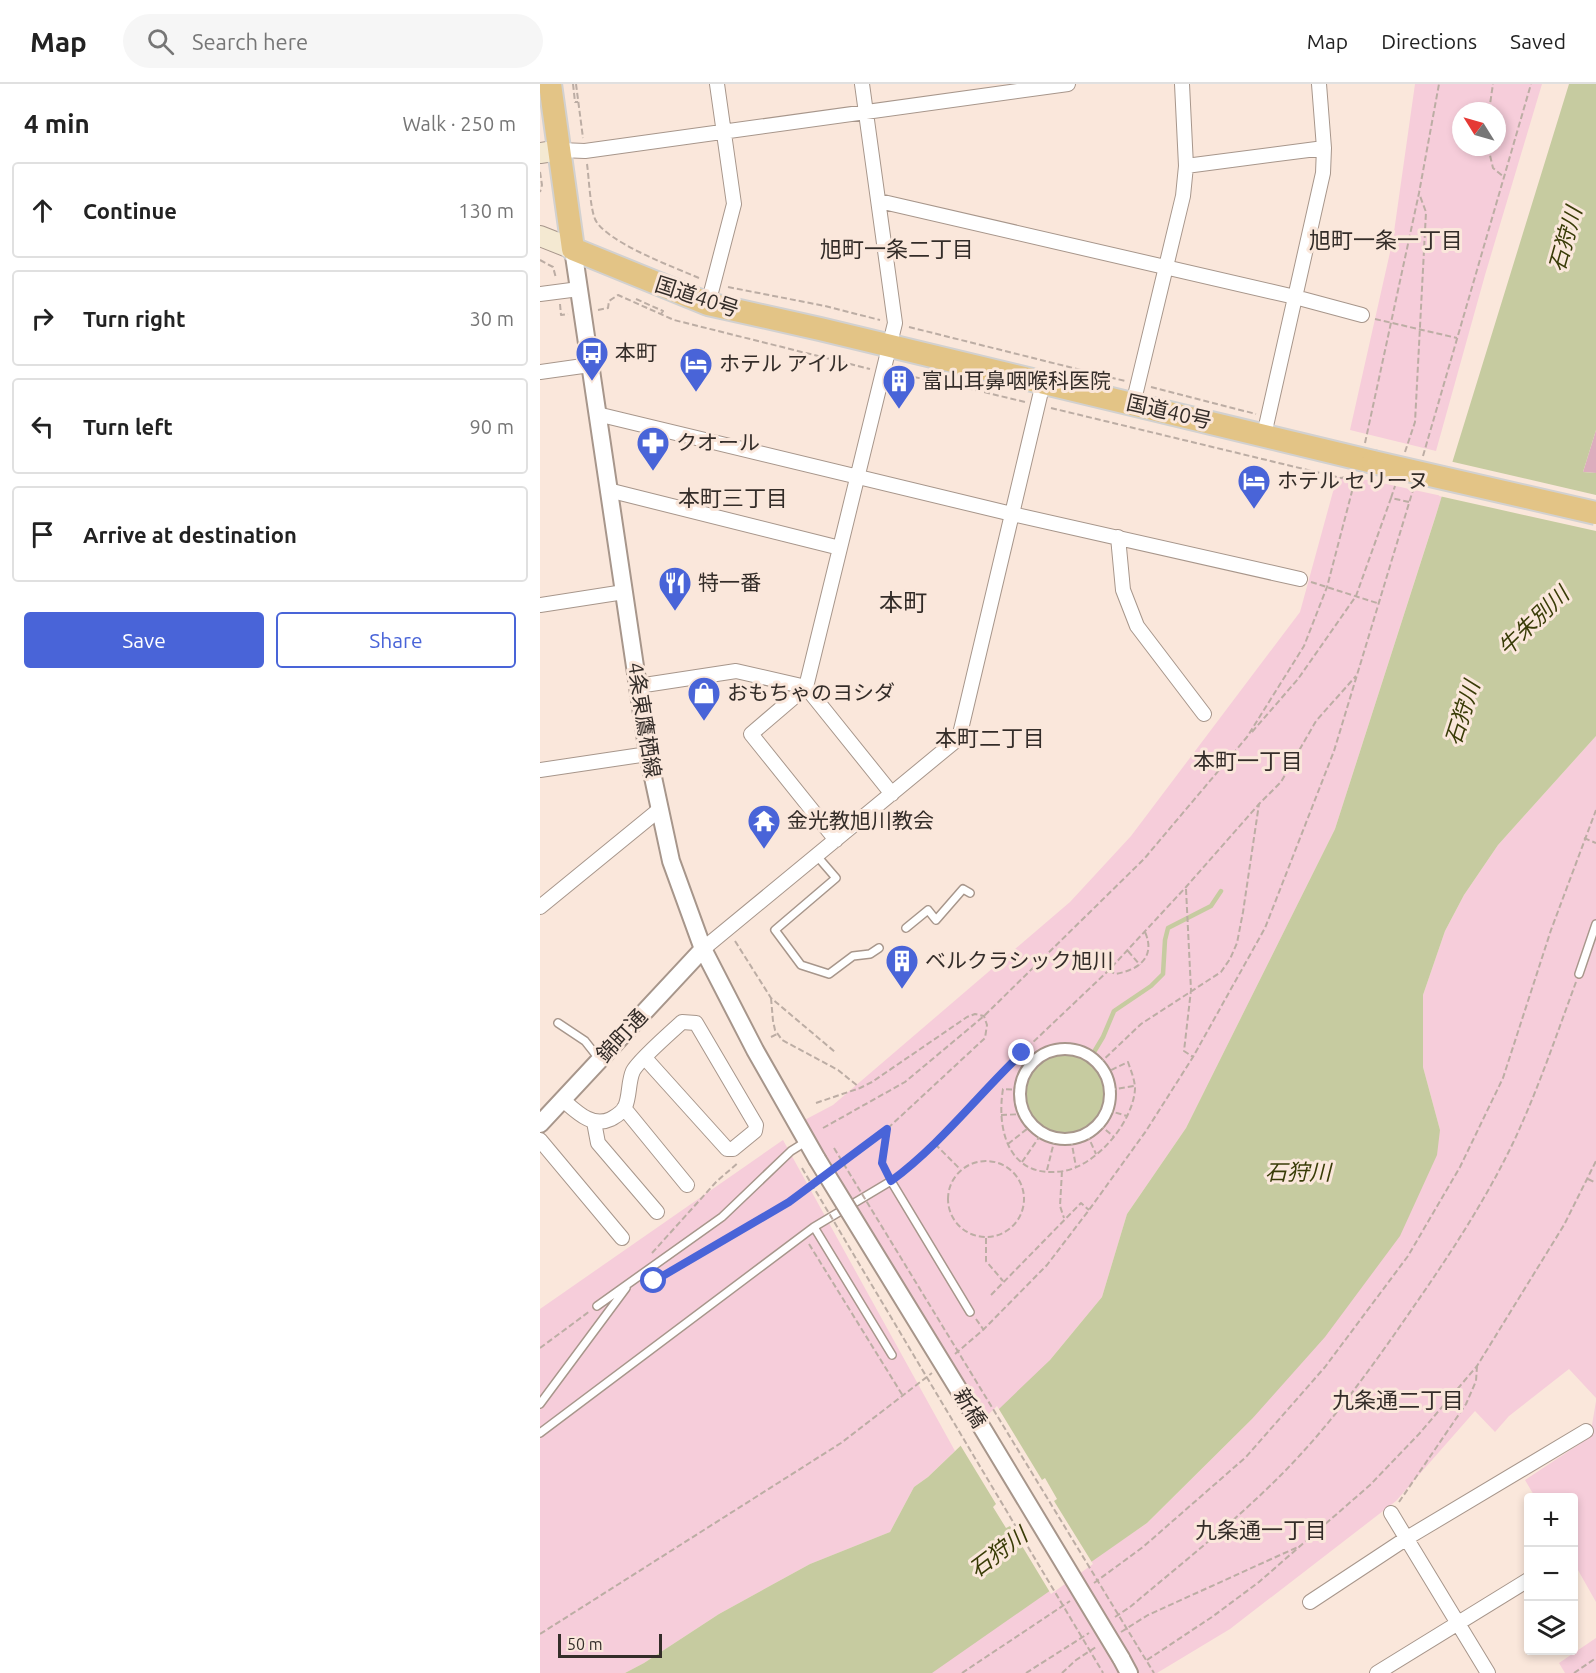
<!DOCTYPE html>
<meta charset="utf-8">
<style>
body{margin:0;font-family:Ubuntu,"Noto Sans JP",sans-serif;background:#f6f6f6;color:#222}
.controls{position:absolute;right:18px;bottom:18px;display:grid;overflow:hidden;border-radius:6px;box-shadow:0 3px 9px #0003}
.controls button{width:54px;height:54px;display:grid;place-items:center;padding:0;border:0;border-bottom:2px solid #e0e0e0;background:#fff;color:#222;font:30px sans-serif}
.compass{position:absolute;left:912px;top:18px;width:54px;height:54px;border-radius:50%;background:#fff;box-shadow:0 3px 9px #0003;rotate:307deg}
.scale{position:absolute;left:18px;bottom:15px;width:104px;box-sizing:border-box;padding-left:6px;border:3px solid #342d29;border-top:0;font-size:16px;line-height:21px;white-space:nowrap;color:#342d29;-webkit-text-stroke:4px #fae7db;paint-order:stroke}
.stop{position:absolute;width:18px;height:18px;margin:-14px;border:4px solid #4964d8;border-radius:50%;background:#fff}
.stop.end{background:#4964d8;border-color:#fff;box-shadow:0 2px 6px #0008}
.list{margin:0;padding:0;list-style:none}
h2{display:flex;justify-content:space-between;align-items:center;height:78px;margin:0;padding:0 24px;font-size:26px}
h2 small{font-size:20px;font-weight:400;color:#767676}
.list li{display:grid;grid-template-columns:39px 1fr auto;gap:18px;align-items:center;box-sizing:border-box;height:96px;margin:0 12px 12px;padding:0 12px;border:2px solid #e0e0e0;border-radius:6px}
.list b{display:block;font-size:22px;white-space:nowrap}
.list em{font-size:20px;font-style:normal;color:#767676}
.actions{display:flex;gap:12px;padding:18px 24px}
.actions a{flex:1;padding:14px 0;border:2px solid #4964d8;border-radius:6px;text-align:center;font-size:21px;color:#4964d8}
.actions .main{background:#4964d8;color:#fff}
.icon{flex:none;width:33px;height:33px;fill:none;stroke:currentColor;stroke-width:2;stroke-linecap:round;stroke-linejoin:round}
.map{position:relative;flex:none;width:1056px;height:1589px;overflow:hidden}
header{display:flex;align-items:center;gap:36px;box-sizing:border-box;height:84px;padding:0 30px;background:#fff;border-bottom:2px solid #e0e0e0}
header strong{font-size:28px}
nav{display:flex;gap:33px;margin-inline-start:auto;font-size:21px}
.search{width:420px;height:54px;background:#f6f6f6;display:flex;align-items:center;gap:15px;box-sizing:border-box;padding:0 21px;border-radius:33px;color:#767676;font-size:22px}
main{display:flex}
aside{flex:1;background:#fff}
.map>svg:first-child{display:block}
.green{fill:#f6cdda;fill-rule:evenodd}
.forest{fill:#dcadbd}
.water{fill:#c6cba0}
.pier{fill:#fae7db}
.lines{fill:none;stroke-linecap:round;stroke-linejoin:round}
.stream{stroke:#c6cba0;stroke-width:4.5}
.service-casing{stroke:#a7968b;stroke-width:10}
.pedestrian-casing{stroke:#a7968b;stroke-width:14}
.minor-casing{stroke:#a7968b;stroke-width:16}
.tertiary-casing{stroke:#a7968b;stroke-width:20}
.secondary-casing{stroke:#a7968b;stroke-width:22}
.trunk-casing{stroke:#d2d1d0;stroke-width:26}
.path{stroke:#bcada4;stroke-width:2;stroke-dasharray:6 3;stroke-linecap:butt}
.service{stroke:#fff;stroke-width:7}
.pedestrian{stroke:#fff;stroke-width:10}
.minor{stroke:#fff;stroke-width:14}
.tertiary{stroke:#fff;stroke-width:16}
.secondary{stroke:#f4e9d2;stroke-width:20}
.trunk{stroke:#e3c486;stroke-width:22}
.tertiary-bridge-casing{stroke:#a7968b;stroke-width:20;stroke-linecap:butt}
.trunk-bridge-casing{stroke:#d2d1d0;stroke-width:26;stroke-linecap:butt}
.path-bridge{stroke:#bcada4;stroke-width:2;stroke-dasharray:6 3;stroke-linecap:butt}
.tertiary-bridge{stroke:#fff;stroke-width:16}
.trunk-bridge{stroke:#e3c486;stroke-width:22}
.route{stroke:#4964d8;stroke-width:8}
.labels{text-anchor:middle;stroke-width:6;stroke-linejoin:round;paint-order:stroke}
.street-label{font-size:21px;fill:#342d29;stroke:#fae7db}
.poi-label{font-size:21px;fill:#342d29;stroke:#fae7db;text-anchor:start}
.water-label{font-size:22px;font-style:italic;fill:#393c07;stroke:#fae7db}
.neighbourhood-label{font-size:22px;fill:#342d29;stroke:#fae7db}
.quarter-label{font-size:24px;fill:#342d29;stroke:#fae7db}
</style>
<header>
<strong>Map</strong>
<div class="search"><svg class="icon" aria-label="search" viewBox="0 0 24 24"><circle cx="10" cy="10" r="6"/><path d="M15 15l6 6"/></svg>Search here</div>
<nav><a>Map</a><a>Directions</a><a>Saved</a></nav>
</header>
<main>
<aside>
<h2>4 min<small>Walk · 250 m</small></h2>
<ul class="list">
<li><svg class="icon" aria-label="ahead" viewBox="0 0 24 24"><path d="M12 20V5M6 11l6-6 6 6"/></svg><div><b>Continue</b></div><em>130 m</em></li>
<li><svg class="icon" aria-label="right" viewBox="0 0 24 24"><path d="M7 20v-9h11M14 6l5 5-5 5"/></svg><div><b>Turn right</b></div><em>30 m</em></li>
<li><svg class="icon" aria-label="left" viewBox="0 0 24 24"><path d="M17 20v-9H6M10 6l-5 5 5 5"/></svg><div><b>Turn left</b></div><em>90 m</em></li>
<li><svg class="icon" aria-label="arrive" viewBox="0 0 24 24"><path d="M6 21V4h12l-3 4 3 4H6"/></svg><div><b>Arrive at destination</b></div></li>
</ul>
<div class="actions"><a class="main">Save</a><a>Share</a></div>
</aside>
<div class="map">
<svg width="1056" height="1589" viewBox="0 0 1056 1589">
<rect width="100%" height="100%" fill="#fae7db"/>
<path class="green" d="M 875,0 L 1002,0 L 945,191 L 896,367 L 810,346 L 853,155 ZM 921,27 L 957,27 L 957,63 L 921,63 Z
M 797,393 L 828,396 L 902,412 L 795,745 L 646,1044 L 587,1130 L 562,1213 L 510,1276 L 444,1347 L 257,1040 L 293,1021 L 530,818 L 591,752 L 760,528 Z
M 1056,652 L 1056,1314 L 1029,1285 L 969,1332 L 955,1348 L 935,1327 L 856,1417 L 690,1545 L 617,1589 L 386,1589 L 607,1439 L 712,1335 L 900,1046 L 883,983 L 883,911 L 905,847 L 924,811 L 958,761 Z
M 243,1056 L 415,1367 L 388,1393 L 374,1403 L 350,1448 L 270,1480 L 179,1530 L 104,1579 L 85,1589 L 0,1589 L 0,1225 Z
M 1056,1317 L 1056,1518 L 1034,1479 L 1034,1414 L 995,1413 L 985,1396 L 1050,1353 Z
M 1056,1554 L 1056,1589 L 1025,1589 L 1019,1579 Z"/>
<path class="forest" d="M 1056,346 L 1056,389 L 1043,388 Z"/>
<path class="water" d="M 1029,0 L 1056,0 L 1056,346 L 1043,388 L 1056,389 L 1056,652 L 958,761 L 924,811 L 905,847 L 883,911 L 883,983 L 900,1046 L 897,1071 L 860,1152 L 785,1253 L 712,1335 L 607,1439 L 392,1589 L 85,1589 L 104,1579 L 179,1530 L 270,1480 L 350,1448 L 374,1403 L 388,1393 L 510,1276 L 562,1213 L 587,1130 L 646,1044 L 795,745 L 896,431 Z
M485 1010a40 40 0 1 1 80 0a40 40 0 1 1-80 0Z"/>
<path class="pier" d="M 909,377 L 1056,411 L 1056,447 L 899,412 Z
M 457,1322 L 502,1396 L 505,1394 L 517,1415 L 514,1417 L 553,1480 L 511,1510 L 470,1442 L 466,1444 L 453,1423 L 456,1420 L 419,1359 Z"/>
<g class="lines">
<path class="stream" d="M 554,968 L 563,953 L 574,927 L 611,902 L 623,890 L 625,856 L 628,844 L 671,822 L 681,807"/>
<g class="service-casing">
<path id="service" d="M 277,772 L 296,794 L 235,846 L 261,881 L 289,890 L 313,872 L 330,870 L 339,864
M 366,844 L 388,826 L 396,836 L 423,805 L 430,809
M 1039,890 L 1056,840
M 18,939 L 45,957 L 60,976
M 274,1143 L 352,1271
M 57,1222 L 182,1133 L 251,1067 L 267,1057
M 0,1320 L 86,1204
M 0,1349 L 274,1143 L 351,1097 L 430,1228"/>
</g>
<g class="pedestrian-casing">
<path id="pedestrian" d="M480 1010a45 45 0 1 1 90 0a45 45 0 1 1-90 0Z"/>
</g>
<g class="minor-casing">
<path id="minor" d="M 20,66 L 45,67 L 528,0
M 646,82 L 784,64
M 339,117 L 755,213 L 822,231
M 0,210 L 39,205
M 168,220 L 194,120 L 177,0
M 0,288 L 50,281
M 593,320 L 643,112 L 646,82 L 642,0
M 57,330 L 472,430 L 760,495
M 724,351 L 783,89 L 784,64 L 779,0
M 68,406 L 300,464
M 578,453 L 583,506 L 597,542 L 664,630
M 0,521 L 84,508
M 98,602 L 196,587 L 266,603 L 352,710
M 0,686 L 108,670
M 296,756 L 211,650 L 266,603 L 355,239 L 322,0
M 0,823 L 120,725
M 163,865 L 419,654 L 503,299
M 23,1016 C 37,1028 52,1044 71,1035 C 76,1032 82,1029 85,1023 C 90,1012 88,998 93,987 C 98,977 132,947 142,938 L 156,939 L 216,1041 L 215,1047 L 193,1065 L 187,1065 L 105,974
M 84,1024 L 147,1101
M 54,1038 L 58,1059 L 117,1128
M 0,1056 L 82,1154
M 851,1429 L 948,1589
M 770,1518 L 867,1454 L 1046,1347
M 837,1589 L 988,1496"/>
</g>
<g class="tertiary-casing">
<path id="tertiary" d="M 33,165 L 108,670 L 131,777 L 163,865 L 215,966 L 277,1075
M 0,1040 L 163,865
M 581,1574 L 589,1589"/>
</g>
<g class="secondary-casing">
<path id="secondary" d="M 0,69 L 20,66
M 0,152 L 33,165"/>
</g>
<g class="trunk-casing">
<path id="trunk" d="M 10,0 L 33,165 L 168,220 L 280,245 L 833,378"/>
</g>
<path class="path" d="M 33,0 L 35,18 L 38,18
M 36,0 L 43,54
M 949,27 L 953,0
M 948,63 L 953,84 L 964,93
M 47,80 C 49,94 50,123 55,135 C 65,158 136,184 159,194
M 0,88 L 2,101 L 0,108
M 0,176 L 13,183 L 16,194
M 188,203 L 285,222 L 340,236
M 96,215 L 123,227 L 121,230
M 20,220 L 21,231 L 28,230
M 58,226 L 68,224 L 69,217 L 78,211 L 134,236 L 330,285
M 835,235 L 917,254
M 369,243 L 585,297
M 356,290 L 402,298 L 485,318
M 611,303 L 716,330
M 511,324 L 801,394 L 809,392
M 825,359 L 879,109 L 899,0
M 865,368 L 875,338 L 886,128 L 880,112
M 883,372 L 991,0
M 851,414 L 855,402
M 771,498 L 837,519
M 712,648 L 758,595 L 816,512 L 851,414 L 869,418
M 1044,754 L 1056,759
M 646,805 L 651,906 L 644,967 L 653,973
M 195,857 L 231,914 L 295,968
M 588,867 L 600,881
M 569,886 L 575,890 C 599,886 616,873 605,848
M 231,914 L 233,937 L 235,946 L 242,956 L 298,986 L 319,1003
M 231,953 L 237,950
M 482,969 L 493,979
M 559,980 L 601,940 L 681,888 L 690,875 L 697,859 L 703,828 L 719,720
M 481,1006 L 463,1005 C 456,1048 470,1096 524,1087 C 557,1081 593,1038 595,1005 C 595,996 591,987 588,978 L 565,989
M 570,1006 L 594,1002
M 276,1019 L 320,1004 L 332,998 L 427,933 L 435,930 L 444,932 L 447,941 L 445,954 L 347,1045 L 297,1082
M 567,1026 L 587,1032
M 461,1031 L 485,1030
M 559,1040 L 574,1053
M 283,1044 L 365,998 L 444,932 L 604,775 L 707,653 L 764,562 L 787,503 L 816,392
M 547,1050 L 556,1070
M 531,1055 L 536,1083
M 395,1060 L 420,1085
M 468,1060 L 492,1041
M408 1115a38 38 0 1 1 76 0a38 38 0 1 1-76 0Z
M 482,1078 L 502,1049
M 507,1086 L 515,1054
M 522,1087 L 520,1122 L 524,1134
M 346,1089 C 338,1075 344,1060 347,1045
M 360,1091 L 395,1060 L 450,999 L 569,886 L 646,803 L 719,720 L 741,698 L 776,637 L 816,592
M 1048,1095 L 1056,1099
M 446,1154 L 446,1177 L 463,1197
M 269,1160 L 363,1312
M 112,1169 L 177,1097 L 199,1078
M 104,1202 L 249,1118 L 274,1100
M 451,1211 L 541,1119 L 549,1126
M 436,1235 L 443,1245
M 0,1264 L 50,1227
M 415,1270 L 443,1246 L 507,1181 L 549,1126 L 606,1047 L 653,973 L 725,844 L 794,667 L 873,406
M 859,1418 L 926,1320 L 936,1297 L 937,1282
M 554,1499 L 603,1463 L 706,1373 L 785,1283 L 868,1172 L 920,1083 L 963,994 L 1011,846 L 1056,726
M 575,1533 L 590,1523 C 641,1480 693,1439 740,1392 C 790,1342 832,1283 872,1225 C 909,1172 945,1117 973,1059 C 998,1006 1016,952 1036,898
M 581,1548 L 608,1531 L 760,1462
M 0,1550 L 301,1359 L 392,1289
M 598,1563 L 614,1589
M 607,1576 L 672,1533 L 719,1498 L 830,1401 L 879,1350 L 937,1282 L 1024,1141 L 1056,1077
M 562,1587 L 563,1589
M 422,1589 L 530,1517
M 486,1589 L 549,1549
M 522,1589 L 536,1576 L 556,1563
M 1034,1589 L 1056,1574"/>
<use href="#service" class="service"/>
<use href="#pedestrian" class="pedestrian"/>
<use href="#minor" class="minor"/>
<use href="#tertiary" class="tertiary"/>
<use href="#secondary" class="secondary"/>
<use href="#trunk" class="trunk"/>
<g class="tertiary-bridge-casing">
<path id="tertiary-bridge" d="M 277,1075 L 444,1347 L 581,1574"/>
</g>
<g class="trunk-bridge-casing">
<path id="trunk-bridge" d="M 833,378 L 1056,429"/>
</g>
<path class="path-bridge" d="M 294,1064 L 598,1563
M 262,1084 L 562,1587"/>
<use href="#tertiary-bridge" class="tertiary-bridge"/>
<use href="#trunk-bridge" class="trunk-bridge"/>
</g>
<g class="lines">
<path class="route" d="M 114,1197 L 249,1118 L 347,1045 L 342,1079 L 351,1097 C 400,1061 438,1011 482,969"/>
</g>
<defs>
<g id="bus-pin" transform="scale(1.725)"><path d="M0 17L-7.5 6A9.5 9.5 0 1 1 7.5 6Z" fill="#4964d8" stroke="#fae7db"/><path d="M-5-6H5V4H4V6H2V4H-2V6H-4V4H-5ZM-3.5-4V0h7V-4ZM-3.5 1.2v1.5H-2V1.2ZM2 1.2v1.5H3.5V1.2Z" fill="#fff"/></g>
<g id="hotel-pin" transform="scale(1.725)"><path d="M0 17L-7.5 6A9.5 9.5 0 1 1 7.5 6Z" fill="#4964d8" stroke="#fae7db"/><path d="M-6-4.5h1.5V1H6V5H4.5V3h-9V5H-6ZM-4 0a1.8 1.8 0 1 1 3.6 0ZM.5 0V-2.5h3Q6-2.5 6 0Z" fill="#fff"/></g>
<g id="building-pin" transform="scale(1.725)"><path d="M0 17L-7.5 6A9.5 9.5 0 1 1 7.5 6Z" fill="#4964d8" stroke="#fae7db"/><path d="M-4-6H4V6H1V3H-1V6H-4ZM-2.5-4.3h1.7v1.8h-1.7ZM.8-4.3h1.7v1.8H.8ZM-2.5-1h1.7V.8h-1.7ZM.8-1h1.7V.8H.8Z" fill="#fff"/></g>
<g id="pharmacy-pin" transform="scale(1.725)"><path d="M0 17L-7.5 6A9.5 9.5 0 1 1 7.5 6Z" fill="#4964d8" stroke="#fae7db"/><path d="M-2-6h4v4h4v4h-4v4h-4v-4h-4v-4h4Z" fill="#fff"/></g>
<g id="restaurant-pin" transform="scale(1.725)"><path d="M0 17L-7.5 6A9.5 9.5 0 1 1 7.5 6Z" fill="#4964d8" stroke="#fae7db"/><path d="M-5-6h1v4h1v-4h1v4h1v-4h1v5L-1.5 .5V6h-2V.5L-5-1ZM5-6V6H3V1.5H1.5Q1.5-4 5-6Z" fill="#fff"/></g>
<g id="shop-pin" transform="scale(1.725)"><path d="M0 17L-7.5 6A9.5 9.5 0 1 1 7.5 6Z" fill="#4964d8" stroke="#fae7db"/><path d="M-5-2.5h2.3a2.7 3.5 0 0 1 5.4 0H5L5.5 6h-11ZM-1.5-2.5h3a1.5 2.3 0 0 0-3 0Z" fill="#fff"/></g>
<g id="temple-pin" transform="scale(1.725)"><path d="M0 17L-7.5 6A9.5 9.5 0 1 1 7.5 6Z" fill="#4964d8" stroke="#fae7db"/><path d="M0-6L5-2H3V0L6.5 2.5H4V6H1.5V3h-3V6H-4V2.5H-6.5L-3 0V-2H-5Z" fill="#fff"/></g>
</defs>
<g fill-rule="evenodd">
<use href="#bus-pin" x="52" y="269"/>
<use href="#hotel-pin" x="156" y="280"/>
<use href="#building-pin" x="359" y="297"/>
<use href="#pharmacy-pin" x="113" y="359"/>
<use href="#hotel-pin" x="714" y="397"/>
<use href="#restaurant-pin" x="135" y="499"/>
<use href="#shop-pin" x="164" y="609"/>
<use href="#temple-pin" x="224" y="737"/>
<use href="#building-pin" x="362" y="877"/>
</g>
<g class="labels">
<g class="street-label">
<text transform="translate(157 213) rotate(18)" y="7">国道40号</text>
<text transform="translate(629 328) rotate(13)" y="7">国道40号</text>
<text transform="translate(104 636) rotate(81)" y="7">4条東鷹栖線</text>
<text transform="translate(82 952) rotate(-47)" y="7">錦町通</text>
<text transform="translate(430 1324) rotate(58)" y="7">新橋</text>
</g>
<g class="poi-label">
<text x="75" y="276">本町</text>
<text x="179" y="287">ホテル アイル</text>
<text x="382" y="304">富山耳鼻咽喉科医院</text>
<text x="136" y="366">クオール</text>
<text x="737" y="404">ホテル セリーヌ</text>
<text x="158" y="506">特一番</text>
<text x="187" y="616">おもちゃのヨシダ</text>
<text x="247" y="744">金光教旭川教会</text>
<text x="385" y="884">ベルクラシック旭川</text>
</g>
<g class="water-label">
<text transform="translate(1025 155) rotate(-74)" y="8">石狩川</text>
<text transform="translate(993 537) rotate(-44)" y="8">牛朱別川</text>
<text transform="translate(922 629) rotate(-72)" y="8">石狩川</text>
<text x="758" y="1096">石狩川</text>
<text transform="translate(458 1468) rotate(-37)" y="8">石狩川</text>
</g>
<g class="neighbourhood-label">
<text x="846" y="164">旭町一条一丁目</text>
<text x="357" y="173">旭町一条二丁目</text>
<text x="193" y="422">本町三丁目</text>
<text x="450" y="662">本町二丁目</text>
<text x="708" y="685">本町一丁目</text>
<text x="858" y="1324">九条通二丁目</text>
<text x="721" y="1454">九条通一丁目</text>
</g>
<g class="quarter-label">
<text x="363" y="527">本町</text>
</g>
</g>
</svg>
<div class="controls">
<button>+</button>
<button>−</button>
<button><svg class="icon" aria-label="layers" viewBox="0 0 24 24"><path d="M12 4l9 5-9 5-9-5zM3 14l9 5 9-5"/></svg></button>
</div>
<svg class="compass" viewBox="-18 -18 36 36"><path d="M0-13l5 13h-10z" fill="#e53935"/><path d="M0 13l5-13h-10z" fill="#767676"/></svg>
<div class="scale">50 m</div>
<div class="stop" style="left:114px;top:1197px"></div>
<div class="stop end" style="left:482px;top:969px"></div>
</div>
</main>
